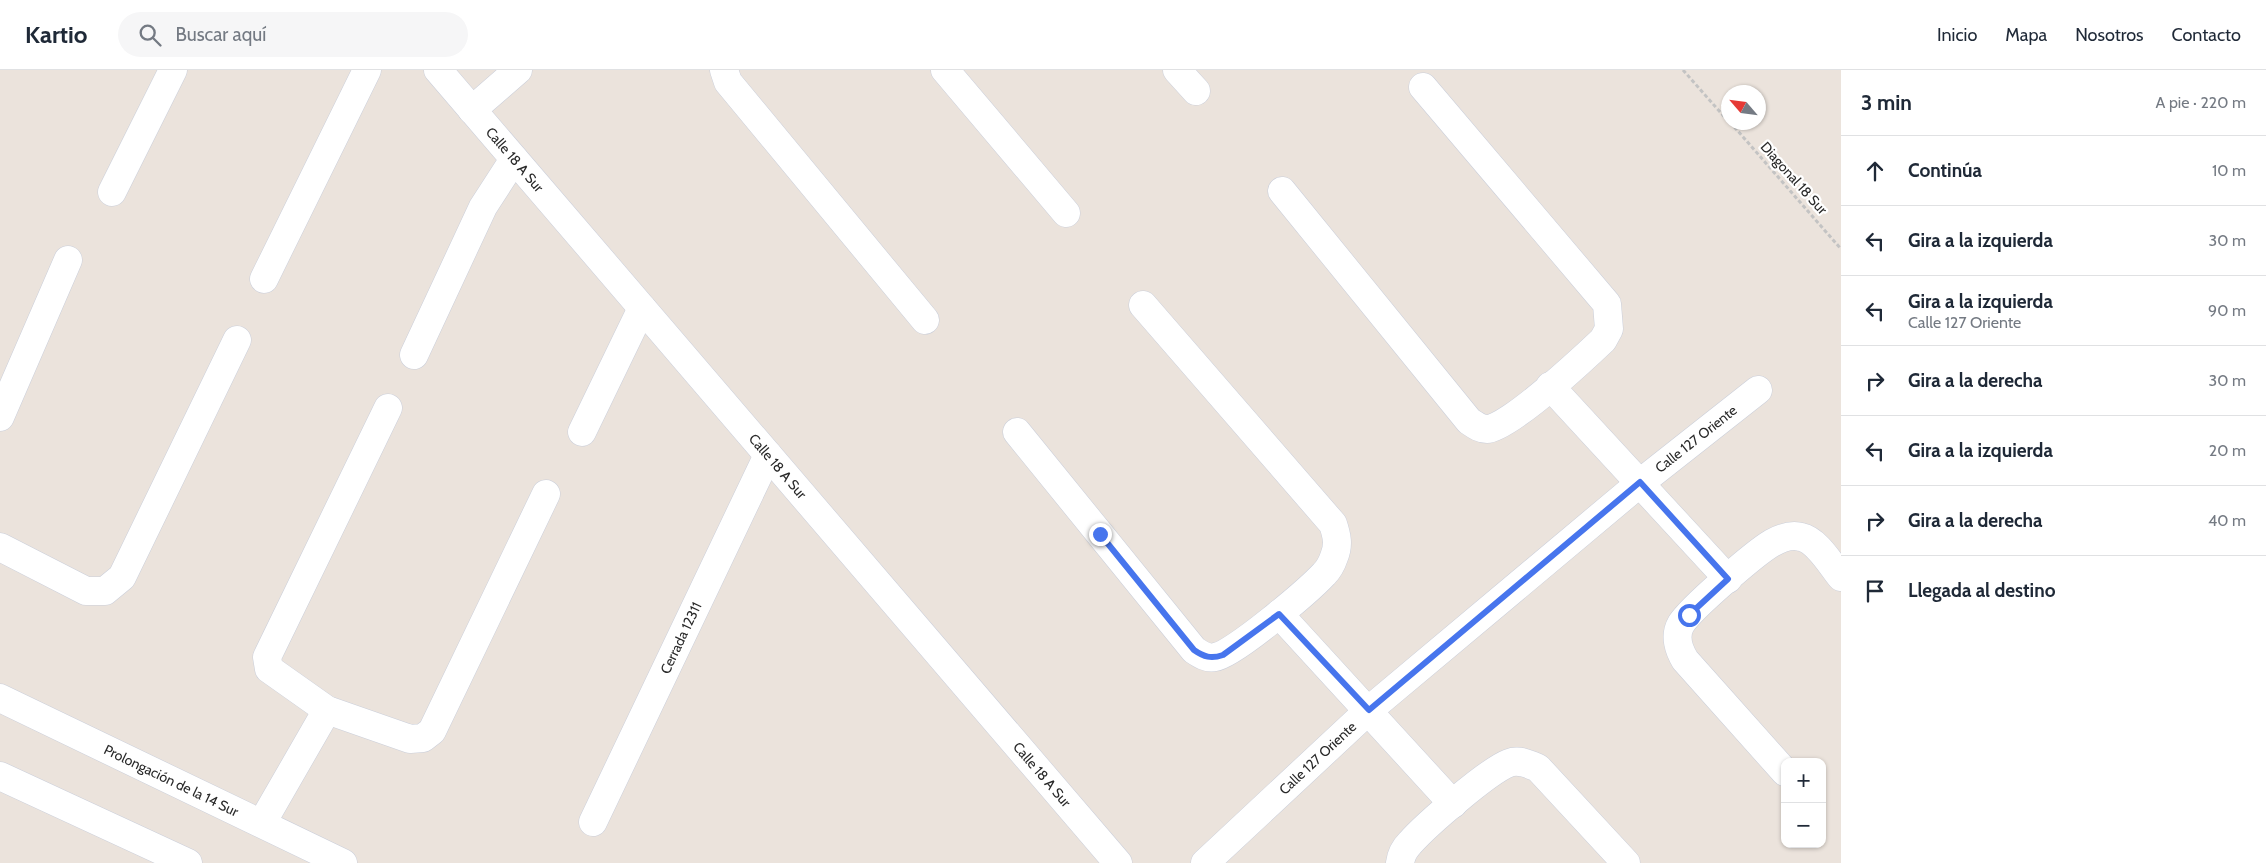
<!DOCTYPE html>
<html lang="es">
<meta charset="utf-8">
<style>
body{margin:0;font-family:Cabin,sans-serif;background:#f6f6f7;color:#1f2937}
.controls{position:absolute;right:15px;bottom:15px;display:grid;overflow:hidden;border-radius:10px;box-shadow:0 1px 4px #0004}
.controls button{width:45px;height:45px;display:grid;place-items:center;padding:0;border:0;border-bottom:1px solid #e0e1e3;background:#fff;color:#1f2937;font:25px sans-serif}
.compass{position:absolute;left:1721px;top:15px;width:45px;height:45px;border-radius:50%;background:#fff;box-shadow:0 1px 4px #0004;rotate:298deg}
.stop{position:absolute;width:15px;height:15px;margin:-11px;border:4px solid #4775ed;border-radius:50%;background:#fff}
.stop.end{background:#4775ed;border-color:#fff;box-shadow:0 1px 5px #0008}
.list{margin:0;padding:0;list-style:none}
h2{display:flex;justify-content:space-between;align-items:center;height:65px;margin:0;padding:0 20px;font-size:21px}
h2 small{font-size:16px;font-weight:400;color:#747a83}
.list li{display:grid;grid-template-columns:32px 1fr auto;gap:15px;align-items:center;box-sizing:border-box;height:70px;padding:0 20px;border-top:1px solid #e0e1e3}
.list b{display:block;font-size:19px;white-space:nowrap}
.list p{margin:0;font-size:16px;white-space:nowrap;color:#747a83}
.list em{font-size:16px;font-style:normal;color:#747a83}
.icon{flex:none;width:28px;height:28px;fill:none;stroke:currentColor;stroke-width:2;stroke-linecap:round;stroke-linejoin:round}
.map{position:relative;flex:none;width:1841px;height:793px;overflow:hidden}
header{display:flex;align-items:center;gap:30px;box-sizing:border-box;height:70px;padding:0 25px;background:#fff;border-bottom:1px solid #e0e1e3}
header strong{font-size:24px}
nav{display:flex;gap:28px;margin-inline-start:auto;font-size:18px}
.search{width:350px;height:45px;background:#f6f6f7;display:flex;align-items:center;gap:12px;box-sizing:border-box;padding:0 18px;border-radius:28px;color:#747a83;font-size:19px}
main{display:flex}
aside{flex:1;background:#fff}
.map>svg:first-child{display:block}
.lines{fill:none;stroke-linecap:round;stroke-linejoin:round}
.minor-casing{stroke:#cbcfda;stroke-width:29}
.path{stroke:#c3c3c3;stroke-width:3;stroke-dasharray:4 2.5;stroke-linecap:butt}
.minor{stroke:#fff;stroke-width:28}
.route{stroke:#4775ed;stroke-width:6}
.labels{text-anchor:middle;stroke-width:4.5;stroke-linejoin:round;paint-order:stroke}
.street-label{font-size:14px;fill:#292929;stroke:#fff}
</style>
<header>
<strong>Kartio</strong>
<div class="search"><svg class="icon" aria-label="search" viewBox="0 0 24 24"><circle cx="10" cy="10" r="6"/><path d="M15 15l6 6"/></svg>Buscar aquí</div>
<nav><a>Inicio</a><a>Mapa</a><a>Nosotros</a><a>Contacto</a></nav>
</header>
<main>
<div class="map">
<svg width="1841" height="793" viewBox="0 0 1841 793">
<rect width="100%" height="100%" fill="#ebe3dc"/>
<g class="lines">
<g class="minor-casing">
<g id="minor">
<path id="s1" d="M 438,0 L 1118,793"/>
<path d="M 724,0 L 728,12 L 925,250"/>
<path d="M 945,0 L 1066,143"/>
<path d="M 1177,0 L 1196,21"/>
<path d="M 472,40 L 518,0"/>
<path d="M 1282,121 L 1469,351 C 1475,355 1480,359 1487,359 C 1507,360 1585,287 1603,270 L 1609,259 L 1607,234 L 1423,17"/>
<path d="M 112,122 L 173,0"/>
<path d="M 264,209 L 367,0"/>
<path d="M 414,285 L 483,137 L 514,89"/>
<path d="M 1550,316 L 1728,509"/>
<path d="M 388,338 L 267,587 L 269,599 L 327,640 L 410,669 L 423,668 L 432,661 L 546,424"/>
<path d="M 0,347 L 68,190"/>
<path d="M 582,362 L 642,238"/>
<path d="M 1017,362 L 1194,580 C 1200,584 1207,589 1215,587 C 1233,585 1309,520 1324,504 C 1328,500 1332,493 1334,487 C 1339,475 1337,466 1333,454 L 1143,235"/>
<path d="M 0,477 L 86,521 L 105,521 L 122,507 L 237,270"/>
<path d="M 1279,544 L 1453,734"/>
<path id="s2" d="M 0,628 L 343,793"/>
<path d="M 1785,702 L 1685,590 C 1679,580 1674,566 1681,554 C 1691,538 1755,483 1772,473 C 1781,468 1791,464 1801,467 C 1817,470 1831,495 1841,507"/>
<path d="M 0,706 L 188,793"/>
<path id="s3" d="M 593,752 L 768,385"/>
<path d="M 262,753 L 327,640"/>
<path id="s4" d="M 1205,793 L 1369,640 L 1640,413 L 1758,320"/>
<path d="M 1400,793 C 1401,785 1404,779 1410,773 C 1426,755 1488,701 1509,693 C 1519,689 1529,694 1538,698 L 1626,793"/>
</g>
</g>
<path class="path" d="M 1683,0 L 1728,51
M 1730,52 L 1841,179"/>
<use href="#minor" class="minor"/>
</g>
<g class="lines">
<path class="route" d="M 1100,464 L 1194,580 C 1204,587 1211,589 1223,585 L 1279,544 L 1369,640 L 1640,412 L 1728,509 L 1689,545"/>
</g>
<g class="labels">
<g class="street-label">
<text dy="5" stroke="none"><textPath href="#s1" startOffset="118">Calle 18 A Sur</textPath></text>
<text transform="translate(1794 108) rotate(48)" y="5">Diagonal 18 Sur</text>
<text dy="5" stroke="none"><textPath href="#s4" startOffset="649">Calle 127 Oriente</textPath></text>
<text dy="5" stroke="none"><textPath href="#s1" startOffset="522">Calle 18 A Sur</textPath></text>
<text dy="5" stroke="none"><textPath href="#s3" startOffset="204">Cerrada 12311</textPath></text>
<text dy="5" stroke="none"><textPath href="#s4" startOffset="154">Calle 127 Oriente</textPath></text>
<text dy="5" stroke="none"><textPath href="#s1" startOffset="928">Calle 18 A Sur</textPath></text>
<text dy="5" stroke="none"><textPath href="#s2" startOffset="190">Prolongación de la 14 Sur</textPath></text>
</g>
</g>
</svg>
<div class="controls">
<button>+</button>
<button>−</button>
</div>
<svg class="compass" viewBox="-18 -18 36 36"><path d="M0-13l5 13h-10z" fill="#e53935"/><path d="M0 13l5-13h-10z" fill="#747a83"/></svg>
<div class="stop" style="left:1689px;top:545px"></div>
<div class="stop end" style="left:1100px;top:464px"></div>
</div>
<aside>
<h2>3 min<small>A pie · 220 m</small></h2>
<ul class="list">
<li><svg class="icon" aria-label="ahead" viewBox="0 0 24 24"><path d="M12 20V5M6 11l6-6 6 6"/></svg><div><b>Continúa</b></div><em>10 m</em></li>
<li><svg class="icon" aria-label="left" viewBox="0 0 24 24"><path d="M17 20v-9H6M10 6l-5 5 5 5"/></svg><div><b>Gira a la izquierda</b></div><em>30 m</em></li>
<li><svg class="icon" aria-label="left" viewBox="0 0 24 24"><path d="M17 20v-9H6M10 6l-5 5 5 5"/></svg><div><b>Gira a la izquierda</b><p>Calle 127 Oriente</p></div><em>90 m</em></li>
<li><svg class="icon" aria-label="right" viewBox="0 0 24 24"><path d="M7 20v-9h11M14 6l5 5-5 5"/></svg><div><b>Gira a la derecha</b></div><em>30 m</em></li>
<li><svg class="icon" aria-label="left" viewBox="0 0 24 24"><path d="M17 20v-9H6M10 6l-5 5 5 5"/></svg><div><b>Gira a la izquierda</b></div><em>20 m</em></li>
<li><svg class="icon" aria-label="right" viewBox="0 0 24 24"><path d="M7 20v-9h11M14 6l5 5-5 5"/></svg><div><b>Gira a la derecha</b></div><em>40 m</em></li>
<li><svg class="icon" aria-label="arrive" viewBox="0 0 24 24"><path d="M6 21V4h12l-3 4 3 4H6"/></svg><div><b>Llegada al destino</b></div></li>
</ul>
</aside>
</main>
